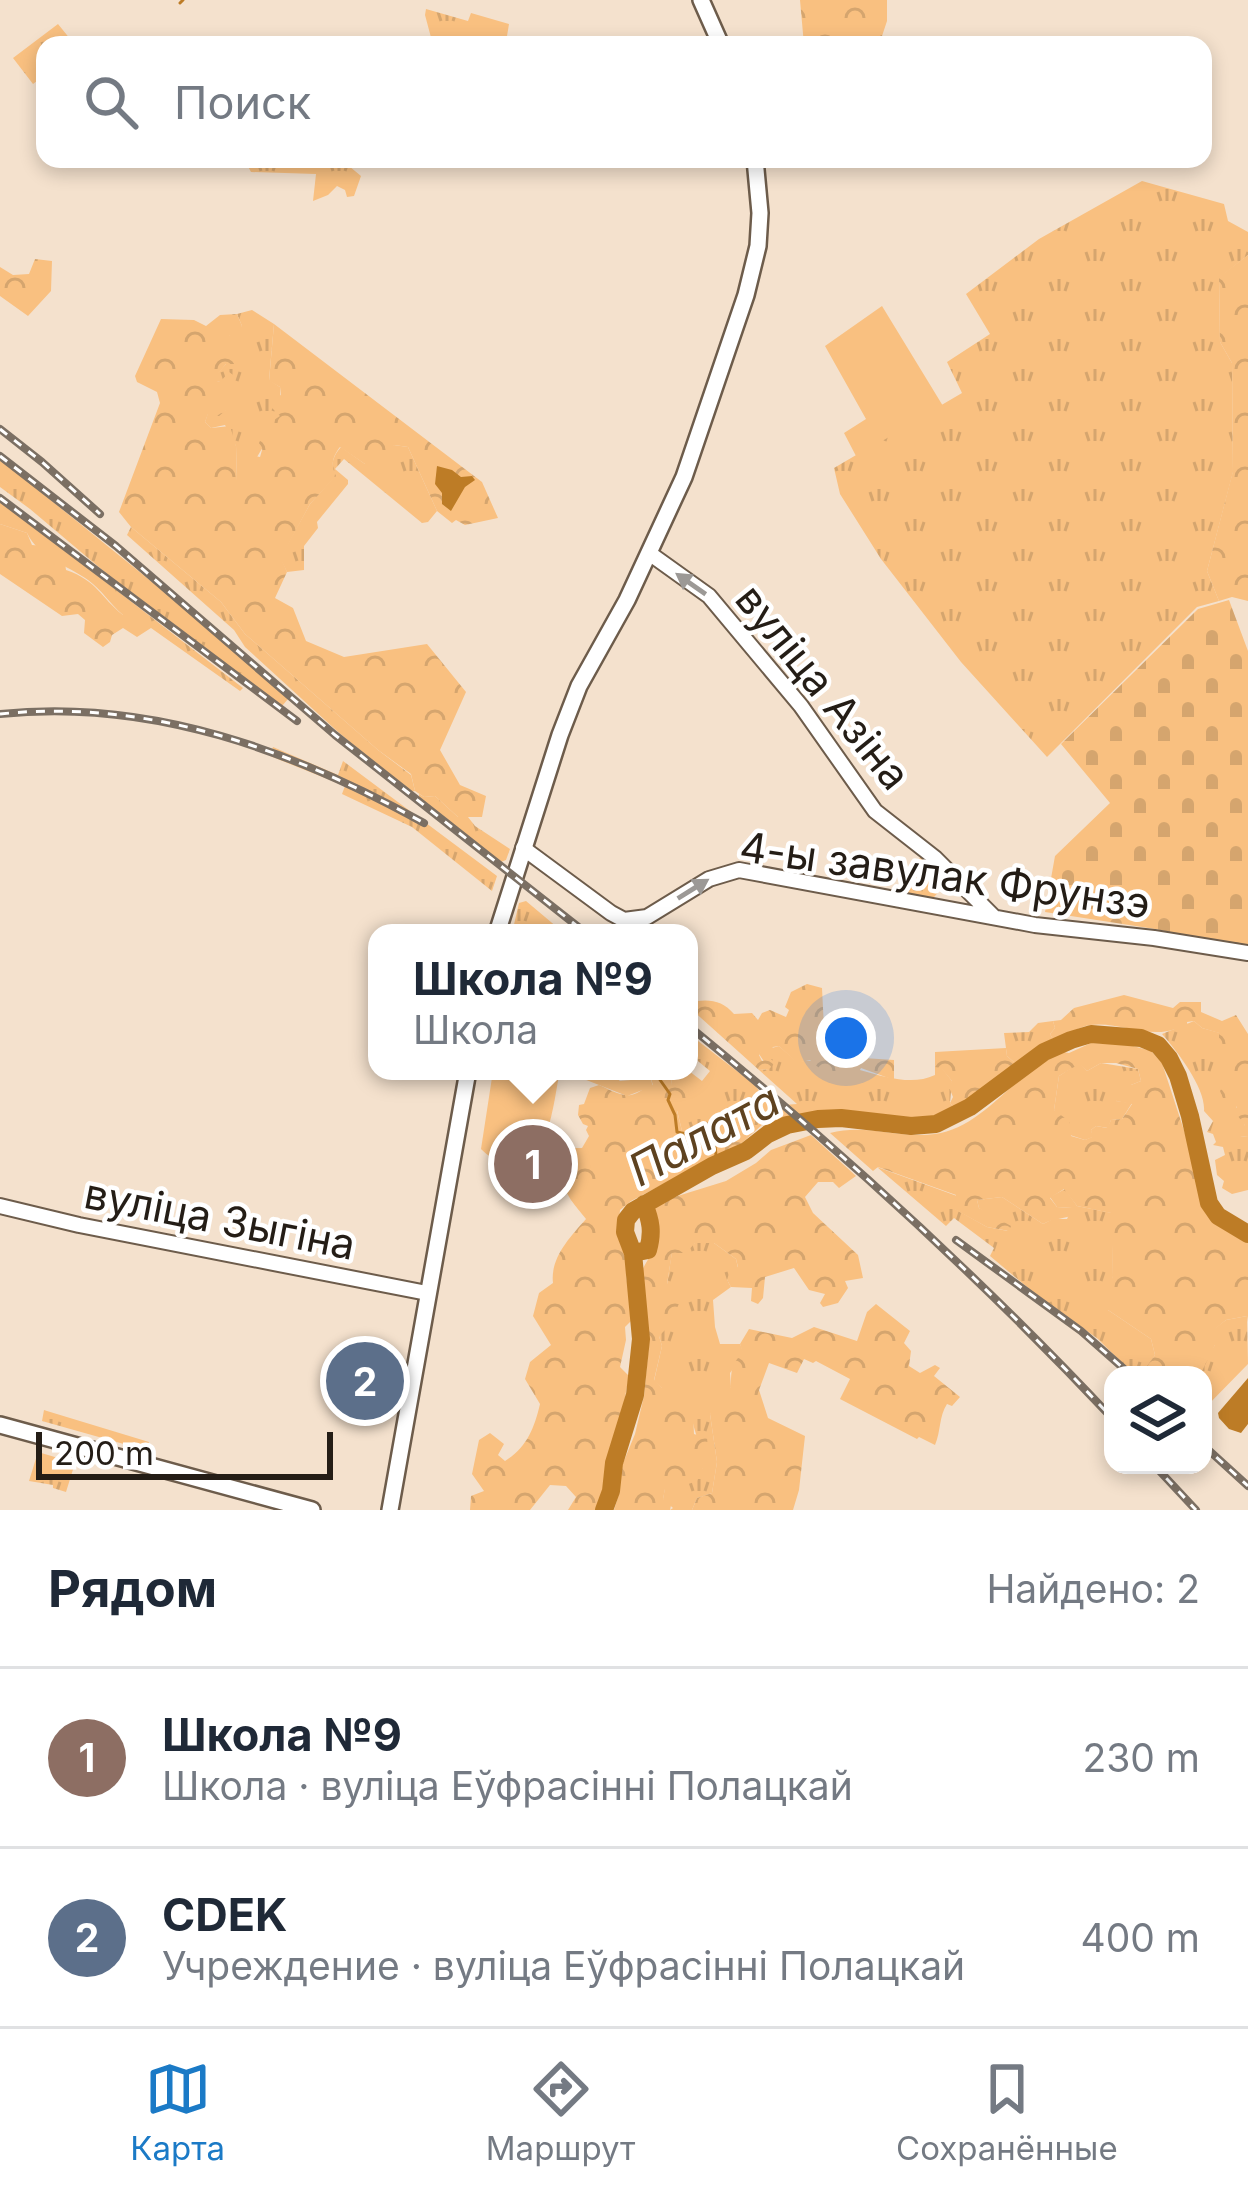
<!DOCTYPE html>
<html lang="ru">
<meta charset="utf-8">
<style>
body{margin:0;font-family:Inter,sans-serif;background:#f2f2f3;color:#1f2937}
.controls{position:absolute;right:36px;bottom:36px;display:grid;overflow:hidden;border-radius:24px;box-shadow:0 6px 18px #0003}
.controls button{width:108px;height:108px;display:grid;place-items:center;padding:0;border:0;border-bottom:3px solid #e0e1e3;background:#fff;color:#1f2937;font:60px sans-serif}
.scale{position:absolute;left:36px;bottom:30px;width:297px;box-sizing:border-box;padding-left:12px;border:6px solid #241d16;border-top:0;font-size:33px;line-height:42px;white-space:nowrap;color:#241d16;-webkit-text-stroke:9px #fff;paint-order:stroke}
.you{position:absolute;left:846px;top:1038px;width:42px;height:42px;margin:-30px;border:9px solid #fff;border-radius:50%;background:#1a73e8;box-shadow:0 0 0 18px #1a73e833}
.badge{display:grid;place-items:center;width:78px;height:78px;border-radius:50%;background:#1b7ac6;color:#fff;font-size:39px;font-weight:700}
.pin{position:absolute;translate:-50% -50%;border:6px solid #fff;box-shadow:0 3px 12px #0006}
.popup{position:absolute;left:368px;top:924px;width:330px;height:156px;box-sizing:border-box;display:grid;place-content:center;border-radius:24px;background:#fff;filter:drop-shadow(0 3px 9px #0005);font-size:39px;white-space:nowrap;color:#747a83}
.popup b{font-size:45px;color:#1f2937}
.popup::after{content:'';position:absolute;left:50%;top:100%;margin-left:-24px;border:24px solid transparent;border-top-color:#fff}
.list{margin:0;padding:0;list-style:none}
h2{display:flex;justify-content:space-between;align-items:center;height:156px;margin:0;padding:0 48px;font-size:51px}
h2 small{font-size:39px;font-weight:400;color:#747a83}
.list li{display:grid;grid-template-columns:78px 1fr auto;gap:36px;align-items:center;box-sizing:border-box;height:180px;padding:0 48px;border-top:3px solid #e0e1e3}
.list b{display:block;font-size:45px;white-space:nowrap}
.list p{margin:0;font-size:39px;white-space:nowrap;color:#747a83}
.list em{font-size:39px;font-style:normal;color:#747a83}
.icon{flex:none;width:66px;height:66px;fill:none;stroke:currentColor;stroke-width:2;stroke-linecap:round;stroke-linejoin:round}
.map{position:relative;flex:none;width:1248px;height:1510px;overflow:hidden}
.search{position:absolute;background:#fff;box-shadow:0 6px 18px #0003;left:36px;right:36px;top:36px;height:132px;display:flex;align-items:center;gap:30px;box-sizing:border-box;padding:0 42px;border-radius:24px;color:#747a83;font-size:45px}
.sheet{height:516px;background:#fff}
nav{display:flex;justify-content:space-around;align-items:center;box-sizing:border-box;height:168px;border-top:3px solid #e0e1e3;background:#fff;font-size:33px;color:#747a83}
nav a{display:grid;justify-items:center;gap:6px}
nav .on{color:#1b7ac6}
.map>svg:first-child{display:block}
.grass{fill:url(#grass-tufts)}
.forest{fill:url(#forest-crowns);fill-rule:evenodd}
.cemetery{fill:url(#cemetery-stones)}
.green{fill:#f9c080}
.water{fill:#bd7c26}
.lines{fill:none;stroke-linecap:round;stroke-linejoin:round}
.stream{stroke:#bd7c26;stroke-width:3}
.river{stroke:#bd7c26;stroke-width:18}
.tertiary-casing{stroke:#6d5c4b;stroke-width:18}
.secondary-casing{stroke:#6d5c4b;stroke-width:20}
.tertiary{stroke:#fff;stroke-width:14}
.secondary{stroke:#fff;stroke-width:15}
.rail-casing{stroke:#7b6f63;stroke-width:8}
.rail{stroke:#fff;stroke-width:3;stroke-dasharray:9;stroke-linecap:butt}
.oneway{fill:#9c9996}
.labels{text-anchor:middle;stroke-width:9;stroke-linejoin:round;paint-order:stroke}
.street-label{font-size:42px;fill:#241d16;stroke:#fff}
.water-label{font-size:45px;font-style:italic;fill:#5e4220;stroke:#fff}
</style>
<div class="map">
<svg width="1248" height="1510" viewBox="0 0 1248 1510">
<defs>
<pattern id="grass-tufts" width="24" height="20" patternUnits="userSpaceOnUse" patternTransform="scale(3)"><rect width="24" height="20" fill="#f9c080"/><path d="M3 7l-1-3M5 7V3M7 7l1-3M15 17l-1-3M17 17v-4M19 17l1-3" fill="none" stroke="#d5a56e"/></pattern>
<pattern id="forest-crowns" width="20" height="18" patternUnits="userSpaceOnUse" patternTransform="scale(3)"><rect width="20" height="18" fill="#f9c080"/><path d="M2 6a3 3 0 1 1 6 0M12 15a3 3 0 1 1 6 0" fill="none" stroke="#d5a56e"/></pattern>
<pattern id="cemetery-stones" width="16" height="16" patternUnits="userSpaceOnUse" patternTransform="scale(3)"><rect width="16" height="16" fill="#f9c080"/><path d="M2 7V4a2 2 0 0 1 4 0v3zM10 15v-3a2 2 0 0 1 4 0v3z" fill="#d5a56e"/></pattern>
</defs>
<rect width="100%" height="100%" fill="#f4e1cd"/>
<path class="grass" d="M 426,9 L 468,21 L 471,13 L 509,24 L 507,36 L 501,45 L 433,45 L 425,15 Z
M 58,24 L 75,45 L 45,45 L 45,75 L 33,84 L 13,58 Z
M 244,159 L 337,159 L 340,164 L 349,166 L 361,176 L 354,196 L 347,197 L 345,190 L 337,186 L 328,195 L 313,201 L 316,174 L 251,172 Z
M 1142,181 L 1224,204 L 1228,221 L 1248,232 L 1248,255 L 1219,278 L 1220,342 L 1232,363 L 1233,472 L 1207,571 L 1219,601 L 1197,607 L 1047,757 L 961,662 L 881,559 L 840,494 L 834,468 L 962,393 L 947,362 L 990,334 L 966,294 L 1039,239 Z
M 252,310 L 274,324 L 269,380 L 280,387 L 281,416 L 243,481 L 237,482 L 236,446 L 225,425 L 211,428 L 205,422 L 208,413 L 226,410 L 226,398 L 220,382 L 216,381 L 217,374 L 226,364 L 229,336 L 242,326 L 237,314 Z
M 394,445 L 408,447 L 437,511 L 428,522 L 422,523 L 344,459 L 335,469 L 348,480 L 348,484 L 317,522 L 318,528 L 304,546 L 304,570 L 287,572 L 280,558 L 310,504 L 335,476 C 330,465 333,456 341,447 L 365,464 Z
M 0,459 L 220,637 L 288,699 L 282,706 L 113,579 L 30,509 L 0,487 Z
M 0,502 L 23,518 L 243,688 L 240,691 L 151,628 L 137,637 L 123,628 L 123,615 C 110,604 102,590 88,580 C 67,565 39,558 27,533 L 0,524 Z
M 131,527 L 221,602 L 245,634 L 378,750 L 411,775 L 415,791 L 409,792 L 337,731 L 245,647 L 234,630 L 127,535 Z
M 273,747 L 338,775 L 343,761 L 497,876 L 492,891 L 412,827 L 342,794 L 345,786 L 270,756 Z
M 419,794 L 424,797 L 435,796 L 458,817 L 468,817 L 475,826 L 510,849 L 506,860 L 501,862 L 419,799 Z
M 924,853 C 940,869 954,879 932,899 L 896,894 L 905,876 Z
M 526,901 L 564,933 L 512,933 L 519,903 Z
M 1053,1021 L 1055,1028 L 1050,1034 L 1054,1041 L 1016,1064 L 1007,1056 L 1004,1033 L 1029,1032 L 1038,1023 Z
M 1194,1021 L 1202,1028 L 1220,1033 L 1225,1055 L 1225,1083 L 1245,1125 L 1240,1137 L 1248,1136 L 1248,1190 L 1232,1194 L 1222,1188 L 1224,1181 L 1217,1175 L 1215,1160 L 1225,1155 L 1223,1147 L 1213,1145 L 1216,1142 L 1213,1134 L 1207,1132 L 1213,1121 L 1204,1111 C 1206,1089 1178,1052 1162,1034 Z
M 689,1034 L 755,1085 L 769,1106 L 797,1104 L 759,1070 L 769,1069 L 759,1054 L 761,1051 L 779,1046 L 797,1062 C 843,1053 895,1094 935,1075 L 935,1067 L 941,1067 L 952,1081 L 950,1103 L 954,1107 L 931,1118 L 914,1120 L 872,1114 L 816,1113 L 772,1123 L 768,1119 L 763,1124 L 757,1117 L 747,1117 C 725,1142 711,1146 678,1144 L 678,1138 L 682,1131 L 671,1085 L 672,1075 L 668,1071 L 689,1071 L 702,1081 L 710,1071 L 693,1057 L 689,1060 Z
M 1079,1063 L 1087,1071 L 1101,1063 L 1138,1069 L 1141,1081 L 1131,1085 L 1116,1101 L 1132,1103 L 1122,1119 L 1111,1120 L 1108,1128 L 1096,1126 L 1091,1130 L 1093,1137 L 1085,1140 L 1070,1135 L 1054,1110 L 1059,1076 Z
M 608,1071 L 620,1081 L 631,1080 L 635,1071 L 655,1071 L 650,1077 L 653,1086 L 627,1096 L 566,1072 Z
M 877,1167 L 957,1196 L 955,1209 L 987,1227 L 1008,1231 L 979,1208 L 977,1200 L 1002,1197 L 1043,1224 L 1053,1219 L 1067,1219 L 1072,1208 L 1057,1207 L 1050,1197 L 1065,1189 L 1077,1206 L 1112,1213 L 1113,1276 L 1108,1310 L 1151,1339 L 1155,1355 L 1146,1369 L 1148,1375 L 1134,1375 L 1098,1339 L 1033,1292 L 990,1256 L 994,1248 L 954,1218 L 946,1226 Z
M 695,1243 L 714,1243 L 736,1259 L 738,1268 L 727,1280 L 731,1287 L 713,1300 L 715,1327 L 720,1344 L 740,1344 L 744,1354 L 730,1373 L 731,1387 L 710,1414 L 717,1462 L 712,1493 L 697,1498 L 692,1510 L 670,1510 L 673,1508 L 663,1499 L 665,1488 L 703,1468 C 703,1449 694,1433 691,1414 L 654,1381 L 662,1346 L 659,1336 L 672,1252 Z
M 1247,1316 L 1248,1364 L 1203,1410 L 1203,1375 L 1169,1375 L 1178,1366 L 1195,1374 L 1215,1345 L 1214,1329 L 1226,1320 Z
M 44,1410 L 47,1411 L 149,1442 L 145,1450 L 42,1421 Z
M 38,1452 L 75,1463 L 66,1492 L 53,1488 L 53,1485 L 29,1481 Z"/>
<path class="forest" d="M 800,0 L 887,0 L 887,21 L 879,45 L 804,45 Z
M 1248,255 L 1248,601 L 1232,597 L 1219,601 L 1207,571 L 1233,471 L 1232,363 L 1220,342 L 1219,277 Z
M 35,259 L 52,261 L 51,291 L 28,316 L 0,296 L 0,267 L 13,275 L 29,274 Z
M 237,314 L 242,326 L 238,334 L 229,336 L 229,351 L 235,350 L 238,356 L 235,364 L 226,364 L 217,375 L 217,381 L 220,382 L 229,372 L 236,377 L 226,398 L 226,410 L 219,416 L 208,414 L 205,422 L 211,428 L 230,426 L 236,446 L 237,481 L 243,480 L 245,461 L 251,455 L 260,457 L 262,450 L 259,443 L 268,424 L 280,416 L 272,408 L 271,399 L 281,395 L 280,387 L 269,381 L 274,324 L 482,482 L 498,518 L 465,525 L 456,520 L 452,523 L 437,511 L 408,447 L 394,445 L 387,467 L 365,464 L 340,447 C 333,456 330,465 336,476 L 310,504 L 281,558 L 287,572 L 275,598 L 293,608 L 306,641 L 344,657 L 427,644 L 466,692 L 440,750 L 460,785 L 486,796 L 482,817 L 458,817 L 435,796 L 424,797 L 415,791 L 411,774 L 378,750 L 245,634 L 221,602 L 131,527 L 119,512 L 160,403 L 157,392 L 137,382 L 135,376 L 161,319 L 194,320 L 206,326 L 220,315 Z
M 0,524 L 27,533 L 32,545 L 43,546 L 45,553 L 53,554 L 65,563 L 66,570 C 98,581 100,597 123,615 L 123,628 L 112,635 L 110,642 L 103,647 L 84,633 L 85,620 L 78,614 L 62,616 L 0,574 Z
M 807,984 L 822,988 L 824,1028 L 838,1037 L 839,1053 L 848,1057 L 894,1060 L 894,1080 L 861,1068 L 856,1077 C 838,1077 823,1074 810,1060 L 797,1063 L 779,1046 L 773,1047 L 770,1052 L 761,1052 L 759,1055 L 762,1061 L 770,1058 L 775,1063 L 769,1069 L 759,1070 L 691,1009 L 697,1001 C 712,999 724,1002 734,1014 L 752,1013 L 758,1020 L 762,1013 L 770,1010 L 786,1017 L 789,1010 L 785,1007 L 791,992 Z
M 1124,995 L 1173,1008 L 1180,1002 L 1201,1002 L 1201,1012 L 1222,1021 L 1236,1015 L 1248,1034 L 1248,1136 L 1240,1137 L 1239,1130 L 1245,1125 L 1237,1115 L 1237,1107 L 1224,1101 L 1220,1091 L 1225,1083 L 1225,1073 L 1218,1069 L 1218,1058 L 1224,1055 L 1224,1052 L 1217,1052 L 1212,1047 L 1214,1040 L 1219,1038 L 1219,1033 L 1202,1028 L 1194,1021 L 1187,1022 L 1188,1029 L 1180,1034 L 1175,1029 C 1149,1039 1118,1021 1090,1025 C 1078,1027 1065,1036 1054,1041 L 1050,1034 L 1055,1028 L 1053,1021 L 1061,1020 L 1074,1008 Z
M 1091,1043 L 1126,1044 L 1151,1051 L 1162,1063 L 1192,1155 L 1203,1204 L 1215,1224 L 1248,1242 L 1248,1322 L 1247,1316 L 1226,1320 L 1215,1329 L 1215,1345 L 1202,1371 L 1195,1374 L 1178,1366 L 1169,1375 L 1148,1375 L 1145,1369 L 1155,1355 L 1151,1339 L 1108,1310 L 1105,1298 L 1113,1276 L 1111,1213 L 1077,1206 L 1064,1189 L 1050,1198 L 1057,1207 L 1072,1208 L 1077,1214 C 1065,1219 1054,1218 1043,1224 L 1002,1197 L 977,1200 L 979,1208 L 1011,1226 L 1009,1231 L 987,1227 L 954,1209 L 956,1195 L 878,1167 L 873,1171 L 830,1133 C 866,1123 899,1139 935,1134 C 972,1130 1002,1093 1030,1071 C 1039,1064 1052,1058 1063,1052 L 1069,1053 ZM 1101,1063 L 1116,1063 L 1138,1069 L 1141,1081 L 1131,1085 L 1122,1082 L 1116,1101 L 1132,1104 L 1122,1119 L 1111,1120 L 1107,1128 L 1096,1126 L 1091,1130 L 1092,1137 L 1085,1140 L 1071,1136 L 1069,1121 L 1054,1110 L 1059,1076 L 1079,1064 L 1087,1071 Z
M 1006,1048 L 1007,1056 L 1016,1064 L 967,1101 L 954,1107 L 950,1103 L 953,1097 L 949,1087 L 952,1081 L 941,1068 L 935,1067 L 935,1052 Z
M 655,1071 L 668,1071 L 672,1075 L 671,1085 L 680,1083 L 688,1092 L 684,1109 L 677,1111 L 682,1131 L 678,1138 L 679,1144 L 695,1142 L 704,1145 L 731,1135 L 746,1117 L 757,1117 L 763,1124 L 742,1143 L 631,1201 L 620,1210 L 618,1232 L 630,1252 L 626,1276 L 633,1319 L 625,1327 L 626,1340 L 620,1367 L 629,1376 L 620,1424 L 606,1461 L 604,1489 L 595,1510 L 568,1510 L 576,1497 L 566,1486 L 550,1485 L 530,1510 L 470,1510 L 471,1496 L 484,1491 L 472,1474 L 479,1440 L 490,1433 L 504,1444 L 498,1455 L 505,1461 C 527,1447 534,1429 540,1404 L 525,1379 L 530,1362 L 551,1345 L 533,1316 L 539,1293 L 553,1283 C 550,1258 570,1237 586,1219 C 575,1204 561,1193 564,1173 L 556,1175 L 552,1165 L 555,1162 L 564,1165 L 564,1148 L 582,1148 L 589,1136 L 586,1130 L 588,1126 L 583,1124 L 578,1115 L 579,1105 L 584,1104 L 590,1088 L 599,1085 C 607,1088 621,1097 631,1095 C 639,1094 643,1087 653,1085 L 650,1076 Z
M 811,1135 L 856,1176 L 839,1188 L 833,1182 L 818,1182 L 805,1197 L 813,1213 L 858,1255 L 863,1278 L 845,1281 L 848,1288 L 838,1303 L 823,1307 L 820,1303 L 825,1294 L 809,1290 L 794,1268 L 765,1277 L 763,1298 L 758,1304 L 751,1301 L 752,1288 L 731,1287 L 727,1280 L 730,1270 L 738,1267 L 736,1259 L 714,1243 L 695,1243 L 686,1253 L 672,1253 L 667,1284 L 683,1293 L 671,1324 L 659,1336 L 662,1346 L 654,1380 L 662,1388 L 684,1388 L 692,1396 L 694,1434 L 707,1438 L 708,1448 L 703,1453 L 703,1468 L 697,1481 L 677,1488 L 665,1489 L 663,1499 L 672,1501 L 670,1510 L 614,1510 L 620,1491 L 619,1473 L 635,1434 L 644,1396 L 649,1344 L 640,1275 C 653,1246 665,1245 652,1209 L 668,1199 L 726,1181 L 756,1163 L 771,1150 Z
M 876,1304 L 910,1331 L 904,1343 L 911,1351 L 909,1366 L 920,1373 L 935,1365 L 940,1368 L 934,1376 L 960,1397 L 952,1406 L 947,1404 C 939,1416 941,1431 935,1445 L 919,1437 L 917,1439 L 840,1399 L 850,1379 L 816,1361 L 813,1363 L 804,1359 L 797,1373 L 769,1363 L 759,1390 L 768,1418 L 805,1436 L 799,1490 L 793,1510 L 692,1510 L 697,1498 L 712,1493 L 717,1462 L 710,1414 L 715,1396 L 731,1387 C 731,1372 731,1362 743,1354 L 740,1344 L 749,1329 L 792,1338 L 814,1327 L 857,1341 L 867,1312 Z"/>
<path class="cemetery" d="M 1229,600 L 1248,651 L 1248,948 L 1155,929 L 1045,912 L 1055,856 L 1110,803 L 1061,744 L 1198,609 Z"/>
<path class="green" d="M 882,306 L 943,406 L 856,456 L 844,433 L 866,419 L 825,346 Z
M 493,1071 L 560,1071 C 553,1102 550,1170 507,1162 C 495,1161 489,1157 481,1149 Z"/>
<path class="water" d="M 437,466 L 452,470 L 461,477 L 472,476 L 475,480 L 465,487 L 451,511 L 442,504 L 442,493 L 435,484 Z
M 1248,1378 L 1248,1424 L 1241,1433 L 1229,1429 L 1219,1418 L 1218,1413 Z"/>
<g class="lines">
<path class="stream" d="M 180,3 L 183,0
M 658,1071 L 658,1077 L 670,1094 L 668,1100 L 675,1115 L 677,1132 C 705,1140 717,1123 716,1164"/>
<path class="river" d="M 633,1253 L 648,1250 C 653,1232 651,1221 644,1204
M 604,1510 L 611,1491 L 614,1463 L 635,1395 L 641,1339 L 633,1253 L 625,1232 L 626,1220 L 633,1211 L 712,1166 L 746,1151 L 768,1134 L 787,1125 L 818,1119 L 841,1118 L 911,1126 L 936,1124 L 970,1107 L 1044,1052 L 1071,1040 L 1091,1034 L 1141,1038 L 1158,1045 L 1169,1058 L 1178,1076 L 1190,1116 L 1209,1203 L 1218,1216 L 1248,1234"/>
<g class="tertiary-casing">
<path id="tertiary" d="M 649,553 L 709,596 L 801,706 L 875,811 L 935,858 L 994,917
M 523,848 L 611,913 L 624,920 L 647,917 L 709,879 L 739,870 L 1035,925 L 1154,938 L 1248,953
M 0,1206 L 79,1225 L 427,1293"/>
</g>
<g class="secondary-casing">
<path id="secondary" d="M 701,0 L 721,45
M 497,933 L 560,735 L 579,686 L 627,600 L 684,477 L 746,295 L 758,246 L 760,213 L 755,159
M 0,1425 L 312,1510
M 390,1510 L 468,1071"/>
</g>
<use href="#tertiary" class="tertiary"/>
<use href="#secondary" class="secondary"/>
<g class="rail-casing">
<path id="rail" d="M 0,429 L 42,462 L 100,514
M 0,456 L 116,546 L 335,735 L 586,933
M 0,498 L 297,721
M 0,714 C 151,698 294,751 424,823
M 689,1026 C 838,1148 981,1278 1113,1419
M 956,1240 L 1081,1331 L 1131,1375
M 1203,1445 L 1248,1486
M 1154,1465 L 1196,1510"/>
</g>
<use href="#rail" class="rail"/>
</g>
<defs><path id="oneway-solid" d="M-6-.8H1V-3.2L6.5 0L1 3.2V.8H-6Z" transform="scale(3)"/></defs>
<g class="oneway">
<use href="#oneway-solid" transform="translate(691 584) rotate(-145)"/>
<use href="#oneway-solid" transform="translate(693 889) rotate(-32)"/>
</g>
<g class="labels">
<g class="street-label">
<text transform="translate(823 687) rotate(51)" y="15">вуліца Азіна</text>
<text transform="translate(945 875) rotate(8)" y="15">4-ы завулак Фрунзэ</text>
<text transform="translate(220 1219) rotate(11)" y="15">вуліца Зыгіна</text>
</g>
<g class="water-label">
<text transform="translate(704 1135) rotate(-28)" y="16">Палата</text>
</g>
</g>
</svg>
<div class="controls">
<button><svg class="icon" aria-label="layers" viewBox="0 0 24 24"><path d="M12 4l9 5-9 5-9-5zM3 14l9 5 9-5"/></svg></button>
</div>
<div class="scale">200 m</div>
<div class="you"></div>
<div class="pin badge" style="left:533px;top:1164px;background:#8d6e63">1</div>
<div class="popup"><b>Школа №9</b>Школа</div>
<div class="pin badge" style="left:365px;top:1381px;background:#5c6f8a">2</div>
<div class="search"><svg class="icon" aria-label="search" viewBox="0 0 24 24"><circle cx="10" cy="10" r="6"/><path d="M15 15l6 6"/></svg>Поиск</div>
</div>
<section class="sheet">
<h2>Рядом<small>Найдено: 2</small></h2>
<ul class="list">
<li><span class="badge" style="background:#8d6e63">1</span><div><b>Школа №9</b><p>Школа · вуліца Еўфрасінні Полацкай</p></div><em>230 m</em></li>
<li><span class="badge" style="background:#5c6f8a">2</span><div><b>CDEK</b><p>Учреждение · вуліца Еўфрасінні Полацкай</p></div><em>400 m</em></li>
</ul>
</section>
<nav>
<a class="on"><svg class="icon" aria-label="map" viewBox="0 0 24 24"><path d="M3 6l6-2 6 2 6-2v14l-6 2-6-2-6 2zM9 4v14M15 6v14"/></svg>Карта</a>
<a><svg class="icon" aria-label="directions" viewBox="0 0 24 24"><path d="M12 3l9 9-9 9-9-9zM9 14v-3h6M13 9l2 2-2 2"/></svg>Маршрут</a>
<a><svg class="icon" aria-label="saved" viewBox="0 0 24 24"><path d="M7 4h10v16l-5-4-5 4z"/></svg>Сохранённые</a>
</nav>
